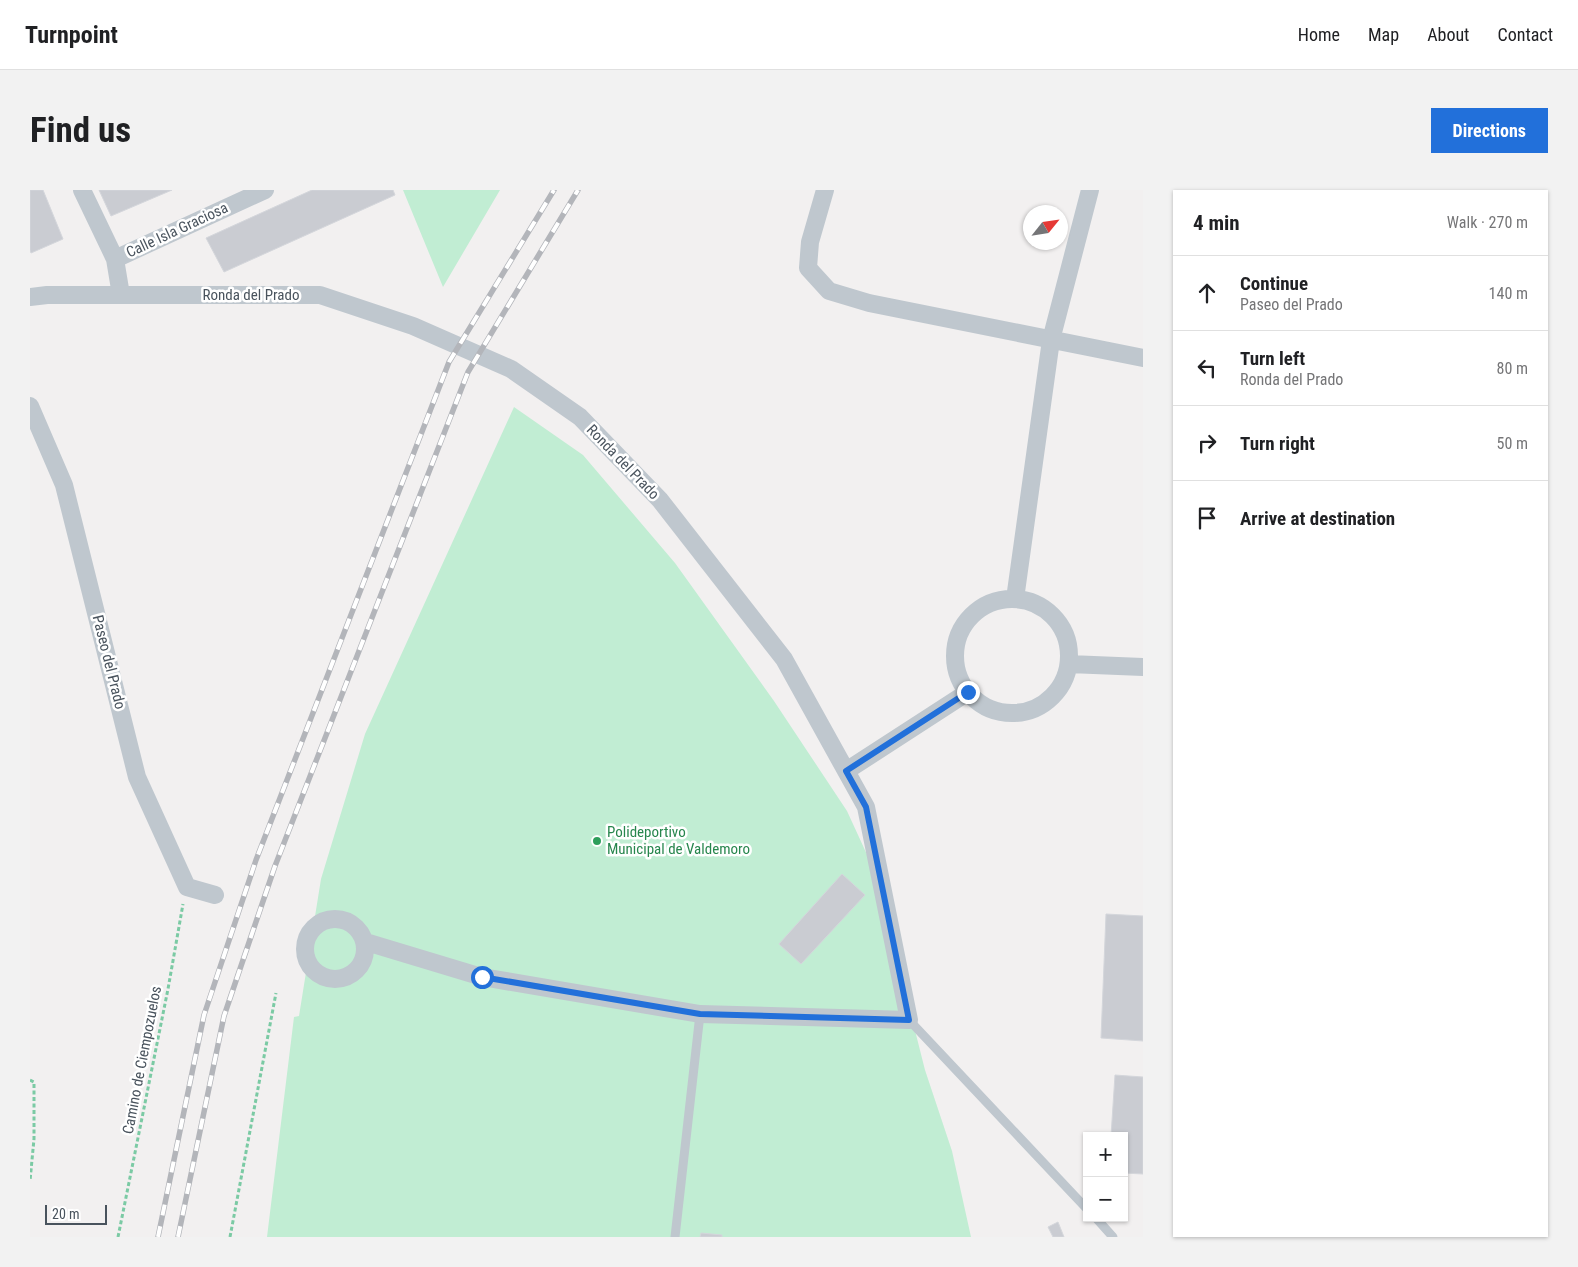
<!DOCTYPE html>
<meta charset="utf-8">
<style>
body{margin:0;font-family:"Roboto Condensed",sans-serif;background:#f2f2f2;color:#202124}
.controls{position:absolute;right:15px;bottom:15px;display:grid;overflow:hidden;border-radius:0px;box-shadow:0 1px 4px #0004}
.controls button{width:45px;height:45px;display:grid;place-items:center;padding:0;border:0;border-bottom:1px solid #e0e0e0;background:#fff;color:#202124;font:25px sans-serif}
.compass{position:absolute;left:993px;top:15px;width:45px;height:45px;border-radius:50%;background:#fff;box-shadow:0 1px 4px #0004;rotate:60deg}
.scale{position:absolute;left:15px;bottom:12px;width:62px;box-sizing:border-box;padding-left:5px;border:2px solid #49535d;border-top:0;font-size:14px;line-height:18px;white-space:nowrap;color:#49535d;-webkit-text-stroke:4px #fff;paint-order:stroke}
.stop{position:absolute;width:15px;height:15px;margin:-11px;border:4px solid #2270da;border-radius:50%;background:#fff}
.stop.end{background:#2270da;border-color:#fff;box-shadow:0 1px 5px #0008}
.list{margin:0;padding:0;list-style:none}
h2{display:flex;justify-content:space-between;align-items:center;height:65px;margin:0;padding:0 20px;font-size:21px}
h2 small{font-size:16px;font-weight:400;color:#757577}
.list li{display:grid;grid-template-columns:32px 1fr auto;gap:15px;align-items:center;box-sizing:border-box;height:75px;padding:0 20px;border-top:1px solid #e0e0e0}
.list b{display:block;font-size:19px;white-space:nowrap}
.list p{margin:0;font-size:16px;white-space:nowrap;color:#757577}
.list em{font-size:16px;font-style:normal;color:#757577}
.icon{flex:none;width:28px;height:28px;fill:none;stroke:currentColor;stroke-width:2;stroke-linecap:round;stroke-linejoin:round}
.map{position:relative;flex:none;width:1113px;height:1047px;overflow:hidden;border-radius:0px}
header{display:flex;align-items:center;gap:30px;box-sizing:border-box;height:70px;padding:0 25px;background:#fff;border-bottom:1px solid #e0e0e0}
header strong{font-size:24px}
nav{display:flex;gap:28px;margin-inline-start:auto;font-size:18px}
.intro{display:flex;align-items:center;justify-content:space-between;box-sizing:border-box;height:120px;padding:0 30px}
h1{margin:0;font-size:35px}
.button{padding:12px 22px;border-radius:0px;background:#2270da;color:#fff;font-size:18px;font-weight:700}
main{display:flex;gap:30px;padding:0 30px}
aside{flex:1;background:#fff;border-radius:0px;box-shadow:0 1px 4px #0004}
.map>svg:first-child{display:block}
.green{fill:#c1edd3}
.building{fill:#caccd2;stroke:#d4d6db}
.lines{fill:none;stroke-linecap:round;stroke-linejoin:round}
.path{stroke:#7bcaa4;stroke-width:3;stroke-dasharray:4 2.5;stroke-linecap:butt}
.service{stroke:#bfc7ce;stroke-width:9}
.minor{stroke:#bfc7ce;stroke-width:18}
.rail-casing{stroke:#b3b5ba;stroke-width:5.5}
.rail{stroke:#fff;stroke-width:4;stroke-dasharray:11;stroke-linecap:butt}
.route{stroke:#2270da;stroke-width:6}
.leisure-dot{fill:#2e9e5b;stroke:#fff;stroke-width:2}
.labels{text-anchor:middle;stroke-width:5;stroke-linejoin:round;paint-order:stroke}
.street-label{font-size:15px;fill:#49535d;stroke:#fff}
.leisure-label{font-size:15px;fill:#27864d;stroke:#fff;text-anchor:start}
</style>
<header>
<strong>Turnpoint</strong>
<nav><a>Home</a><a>Map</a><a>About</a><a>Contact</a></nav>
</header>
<div class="intro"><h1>Find us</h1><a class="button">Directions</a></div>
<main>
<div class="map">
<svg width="1113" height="1047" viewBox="0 0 1113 1047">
<rect width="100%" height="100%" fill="#f2f0f0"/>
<path class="green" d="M 373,0 L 470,0 L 413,97 Z
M 484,217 L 553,265 L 645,373 L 744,511 L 817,621 L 845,682 L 895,880 L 922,961 L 941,1047 L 237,1047 L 264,827 L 269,826 L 291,689 L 335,544 Z"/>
<path class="building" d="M 0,0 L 13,0 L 33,49 L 1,63 L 0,60 Z
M 69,0 L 142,0 L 81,26 Z
M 282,0 L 363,0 L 365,5 L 194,82 L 176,48 Z
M 812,684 L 835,705 L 771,774 L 749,754 Z
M 1076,724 L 1113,726 L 1113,851 L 1071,848 Z
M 1085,885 L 1113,887 L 1113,984 L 1094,983 L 1094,946 L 1081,946 Z
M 1028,1032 L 1034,1047 L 1023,1047 L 1018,1037 Z
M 671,1043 L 692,1045 L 692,1047 L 670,1047 Z"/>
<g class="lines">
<path class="path" d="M 0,890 L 4,892 L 4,949 L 0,991
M 88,1047 L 138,799 L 153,714
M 200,1047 L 246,803"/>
<path class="service" d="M 879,830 L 1057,1019
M 1066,1028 L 1083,1047
M 645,1047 L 670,824"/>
<path class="minor" d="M 52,0 L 85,69 L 91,105
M 795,0 L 780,52 L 778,78 L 799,101 L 839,113 L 1113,168
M 85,69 L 235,0
M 0,107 L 17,105 L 290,105 L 383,136 L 481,179 L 550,227 L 630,310 L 754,469 L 836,617 L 879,830 L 670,824 L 452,787 L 336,752
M 0,216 L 34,295 L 107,587 L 157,697 L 185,705
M 985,409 L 1021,150 L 1060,0
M925 466a57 57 0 1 1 114 0a57 57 0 1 1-114 0Z
M 1039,474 L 1113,477
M 816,581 L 938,502
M275 759a30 30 0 1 1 60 0a30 30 0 1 1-60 0Z"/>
<g class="rail-casing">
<path id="rail" d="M 128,1047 L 174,825 L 226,670 L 419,172 L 524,0
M 148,1047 L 194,826 L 245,676 L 438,182 L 548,0"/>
</g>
<use href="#rail" class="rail"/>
</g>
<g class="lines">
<path class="route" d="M 452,787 L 670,824 L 879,830 L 836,617 L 816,581 L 938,502"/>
</g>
<circle class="leisure-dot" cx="567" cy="651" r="5"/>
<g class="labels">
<g class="street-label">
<text transform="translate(147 40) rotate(-25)" y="5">Calle Isla Graciosa</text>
<text x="221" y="110">Ronda del Prado</text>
<text transform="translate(593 272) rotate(46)" y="5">Ronda del Prado</text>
<text transform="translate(79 472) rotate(76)" y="5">Paseo del Prado</text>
<text transform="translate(112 870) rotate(-79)" y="5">Camino de Ciempozuelos</text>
</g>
<g class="leisure-label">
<text x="577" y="647">Polideportivo<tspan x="577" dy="17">Municipal de Valdemoro</tspan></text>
</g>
</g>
</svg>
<div class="controls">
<button>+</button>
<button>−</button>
</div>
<svg class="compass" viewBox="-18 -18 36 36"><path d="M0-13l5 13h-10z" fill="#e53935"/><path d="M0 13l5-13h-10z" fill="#757577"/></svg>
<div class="scale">20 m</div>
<div class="stop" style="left:452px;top:787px"></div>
<div class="stop end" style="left:938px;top:502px"></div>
</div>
<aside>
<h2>4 min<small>Walk · 270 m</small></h2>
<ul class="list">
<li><svg class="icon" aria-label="ahead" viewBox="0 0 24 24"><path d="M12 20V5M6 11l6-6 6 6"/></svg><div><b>Continue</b><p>Paseo del Prado</p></div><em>140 m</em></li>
<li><svg class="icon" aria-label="left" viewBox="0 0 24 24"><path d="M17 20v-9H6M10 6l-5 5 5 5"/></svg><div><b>Turn left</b><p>Ronda del Prado</p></div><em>80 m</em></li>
<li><svg class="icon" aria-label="right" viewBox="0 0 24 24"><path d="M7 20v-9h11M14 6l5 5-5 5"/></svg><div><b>Turn right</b></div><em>50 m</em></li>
<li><svg class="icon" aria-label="arrive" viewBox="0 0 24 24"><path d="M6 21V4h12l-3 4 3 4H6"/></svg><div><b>Arrive at destination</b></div></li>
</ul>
</aside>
</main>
